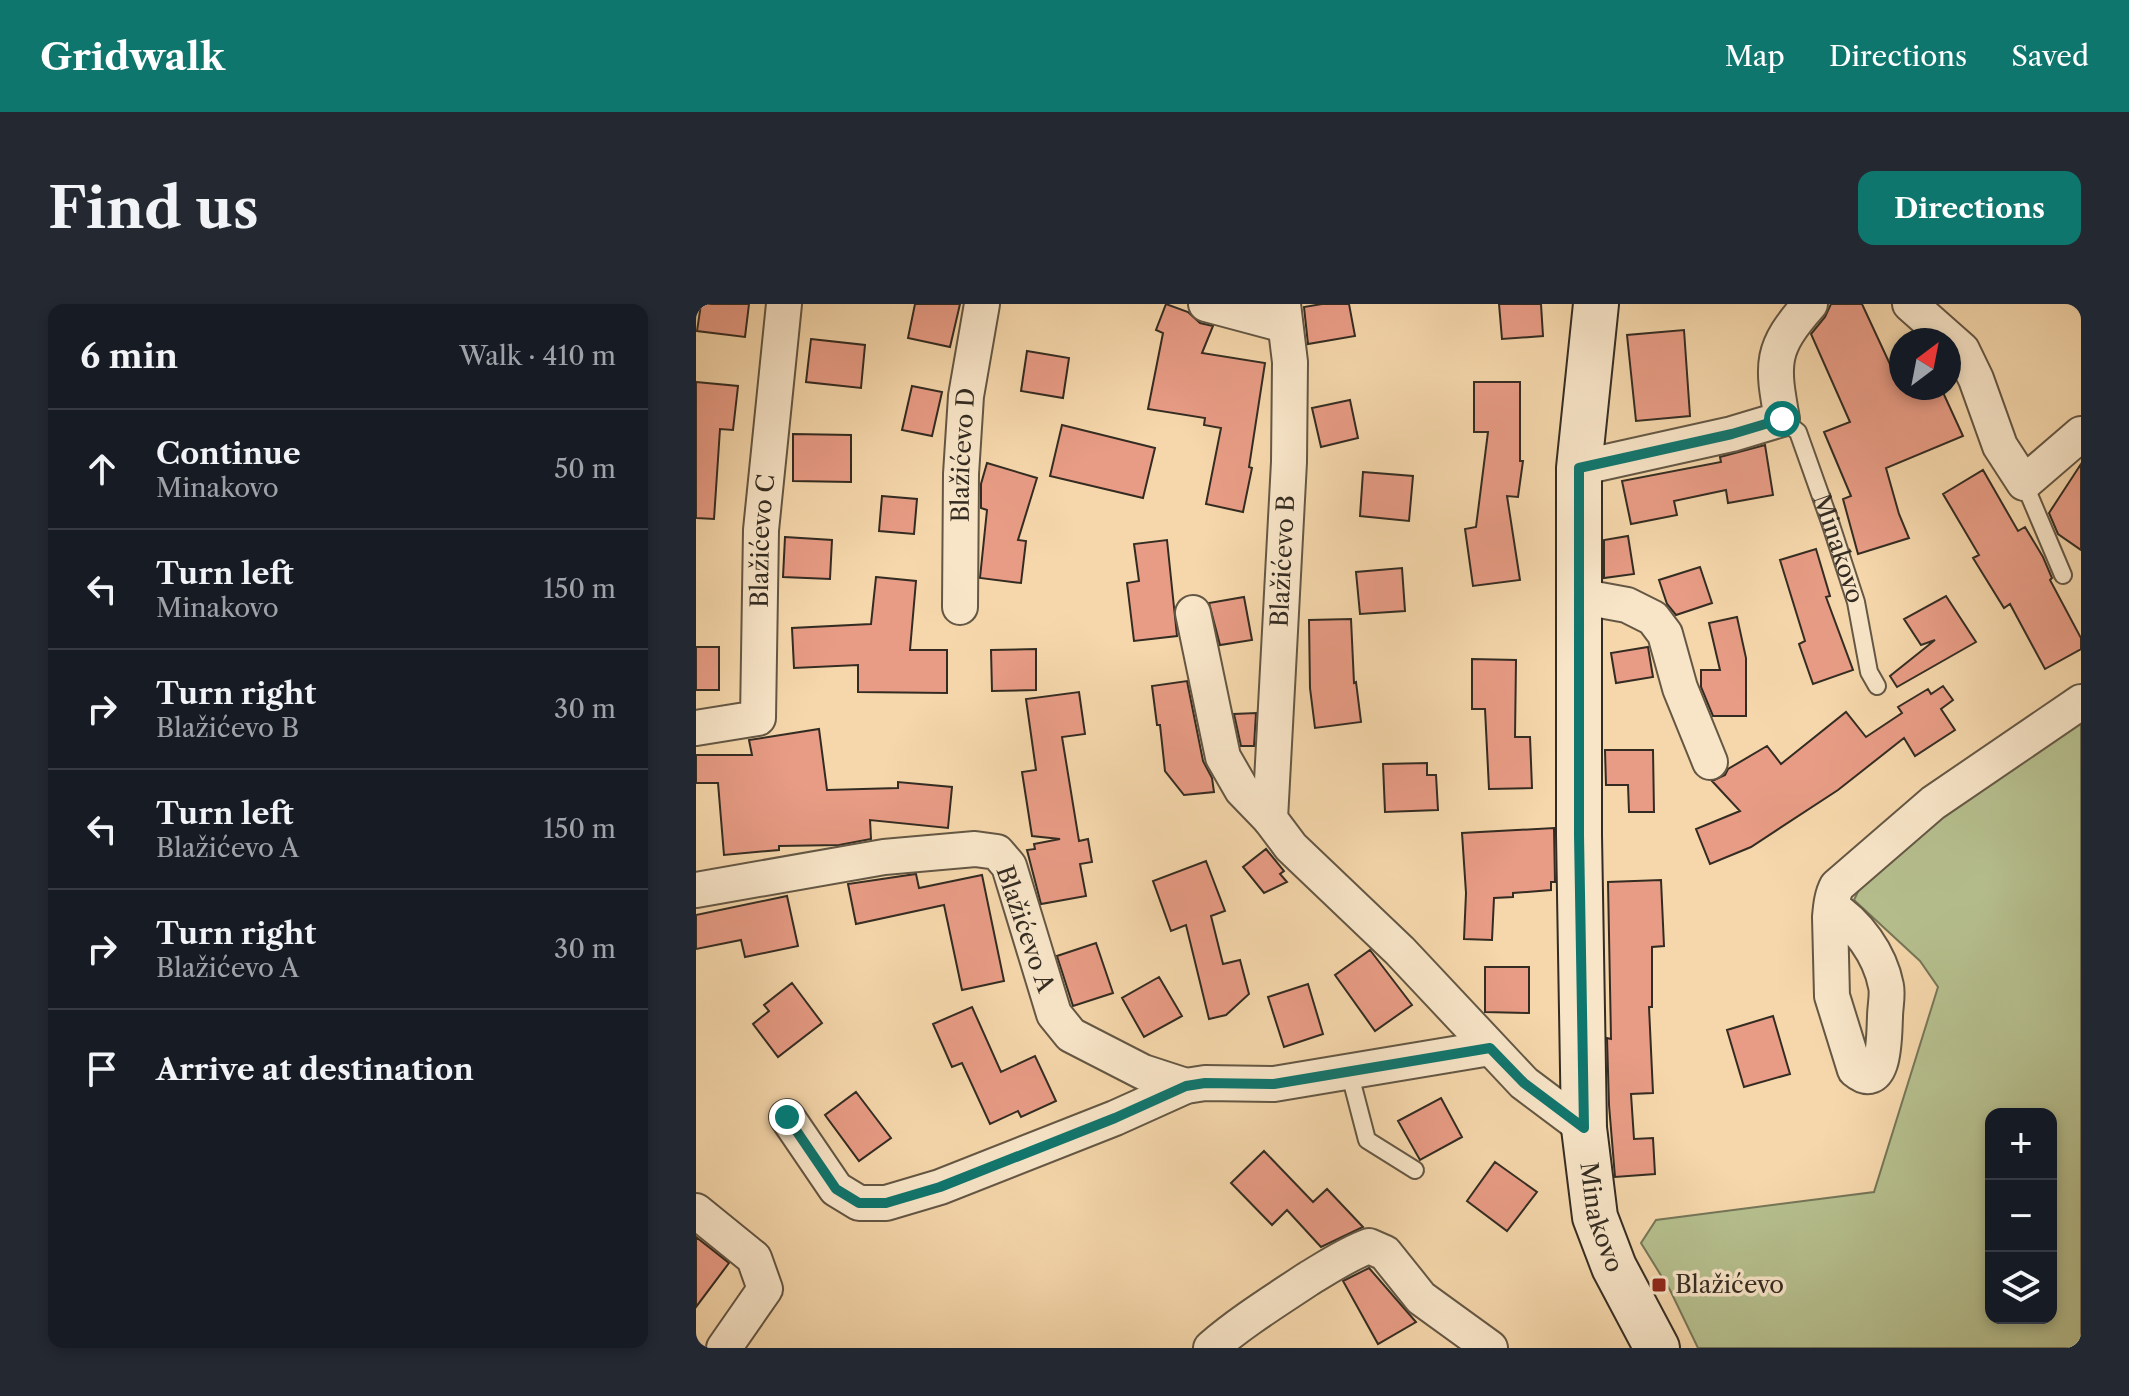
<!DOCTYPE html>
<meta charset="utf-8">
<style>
body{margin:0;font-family:"Libre Caslon Text",serif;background:#242831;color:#f1f3f6}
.controls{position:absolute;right:24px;bottom:24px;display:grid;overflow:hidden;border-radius:16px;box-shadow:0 4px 12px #0003}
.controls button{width:72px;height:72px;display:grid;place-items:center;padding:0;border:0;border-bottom:2px solid #363941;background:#171b24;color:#f1f3f6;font:40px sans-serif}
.compass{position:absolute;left:1193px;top:24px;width:72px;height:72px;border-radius:50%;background:#171b24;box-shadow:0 4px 12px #0003;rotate:32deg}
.stop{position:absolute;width:24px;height:24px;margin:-18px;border:6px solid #0f766e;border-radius:50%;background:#fff}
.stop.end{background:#0f766e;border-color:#fff;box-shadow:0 2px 8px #0008}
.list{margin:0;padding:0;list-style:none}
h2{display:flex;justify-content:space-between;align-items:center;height:104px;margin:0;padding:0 32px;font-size:34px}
h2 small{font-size:26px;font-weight:400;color:#9ea1a6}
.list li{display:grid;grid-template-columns:52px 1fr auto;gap:24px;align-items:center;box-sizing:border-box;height:120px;padding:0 32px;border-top:2px solid #363941}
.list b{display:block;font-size:30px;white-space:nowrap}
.list p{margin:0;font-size:26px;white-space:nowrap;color:#9ea1a6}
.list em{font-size:26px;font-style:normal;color:#9ea1a6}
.icon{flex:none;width:44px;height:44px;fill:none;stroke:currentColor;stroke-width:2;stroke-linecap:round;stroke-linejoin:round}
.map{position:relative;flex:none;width:1385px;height:1044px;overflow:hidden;border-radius:16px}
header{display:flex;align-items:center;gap:48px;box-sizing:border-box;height:112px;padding:0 40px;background:#0f766e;color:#fff}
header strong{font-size:38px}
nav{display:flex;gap:44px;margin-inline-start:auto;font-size:28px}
.intro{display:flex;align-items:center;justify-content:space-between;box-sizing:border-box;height:192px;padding:0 48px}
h1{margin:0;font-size:56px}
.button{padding:20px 36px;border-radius:16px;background:#0f766e;color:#fff;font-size:28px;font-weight:700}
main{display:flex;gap:48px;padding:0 48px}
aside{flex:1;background:#171b24;border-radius:16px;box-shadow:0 4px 12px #0003}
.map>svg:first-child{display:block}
.green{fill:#b6bf8e;stroke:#757658;stroke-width:2;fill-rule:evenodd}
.building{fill:#e89c85;stroke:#342c22;stroke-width:2}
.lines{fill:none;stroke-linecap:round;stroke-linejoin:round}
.lane-casing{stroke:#645744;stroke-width:20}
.street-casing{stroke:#645744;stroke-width:38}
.secondary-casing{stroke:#342c22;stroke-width:48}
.lane{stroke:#f8e5c8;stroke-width:16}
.street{stroke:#f8e5c8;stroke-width:34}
.secondary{stroke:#f8e5c8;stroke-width:44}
.route{stroke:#0f766e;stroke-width:10}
.poi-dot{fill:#8f2418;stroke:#f8e5c8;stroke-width:3}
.labels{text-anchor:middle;stroke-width:7;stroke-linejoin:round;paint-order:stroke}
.street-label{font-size:24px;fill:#342c22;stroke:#f8e5c8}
.poi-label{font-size:24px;fill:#342c22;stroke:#f8e5c8;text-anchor:start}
</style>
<header>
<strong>Gridwalk</strong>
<nav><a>Map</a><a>Directions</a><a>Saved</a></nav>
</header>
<div class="intro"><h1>Find us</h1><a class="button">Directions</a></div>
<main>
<aside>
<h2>6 min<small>Walk · 410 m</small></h2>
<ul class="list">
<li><svg class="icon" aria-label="ahead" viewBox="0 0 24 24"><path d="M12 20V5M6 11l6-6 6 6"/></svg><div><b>Continue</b><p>Minakovo</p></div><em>50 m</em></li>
<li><svg class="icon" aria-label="left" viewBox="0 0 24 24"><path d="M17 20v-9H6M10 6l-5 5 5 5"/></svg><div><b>Turn left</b><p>Minakovo</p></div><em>150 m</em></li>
<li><svg class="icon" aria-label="right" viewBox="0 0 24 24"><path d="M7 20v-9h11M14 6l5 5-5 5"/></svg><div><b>Turn right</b><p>Blažićevo B</p></div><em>30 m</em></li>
<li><svg class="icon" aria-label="left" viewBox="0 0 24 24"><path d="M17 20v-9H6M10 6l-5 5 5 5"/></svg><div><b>Turn left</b><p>Blažićevo A</p></div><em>150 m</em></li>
<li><svg class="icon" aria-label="right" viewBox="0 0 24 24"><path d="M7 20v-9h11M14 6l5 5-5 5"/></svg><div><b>Turn right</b><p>Blažićevo A</p></div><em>30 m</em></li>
<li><svg class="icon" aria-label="arrive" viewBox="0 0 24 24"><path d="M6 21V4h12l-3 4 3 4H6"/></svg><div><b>Arrive at destination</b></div></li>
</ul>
</aside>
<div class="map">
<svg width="1385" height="1044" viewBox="0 0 1385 1044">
<rect width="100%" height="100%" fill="#f5d7ab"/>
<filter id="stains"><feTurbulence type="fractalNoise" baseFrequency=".0025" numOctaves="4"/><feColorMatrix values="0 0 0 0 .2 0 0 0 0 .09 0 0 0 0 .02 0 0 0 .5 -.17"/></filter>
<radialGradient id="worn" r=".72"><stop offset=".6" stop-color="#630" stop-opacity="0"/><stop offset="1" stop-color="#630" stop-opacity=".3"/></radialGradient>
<path class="green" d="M 1385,409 L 1385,1044 L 1002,1044 L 974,986 L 945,939 L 960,916 L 1178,888 L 1242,683 L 1224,657 L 1158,596 L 1166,579 L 1234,515 ZM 1295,810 L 1355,810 L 1355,1014 L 1295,1014 Z"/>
<path class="building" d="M 5,0 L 53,0 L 49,33 L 1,27 Z
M 219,0 L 264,0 L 254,43 L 212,34 Z
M 470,0 L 492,8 L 504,19 L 517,22 L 506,49 L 569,59 L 553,163 L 556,164 L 547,208 L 510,200 L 525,124 L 508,121 L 509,114 L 452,105 L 467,29 L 460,26 Z
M 626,0 L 653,0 L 659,32 L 612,40 L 608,3 Z
M 803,0 L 845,0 L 847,32 L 806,35 Z
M 1135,0 L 1166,0 L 1205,84 L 1245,84 L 1267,132 L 1190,164 L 1203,210 L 1213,234 L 1162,250 L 1147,195 L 1155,192 L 1128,128 L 1154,118 L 1115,30 L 1129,13 Z
M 988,26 L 994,112 L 940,117 L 931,31 Z
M 115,35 L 169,41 L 165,84 L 110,78 Z
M 331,47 L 373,54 L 367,94 L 325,87 Z
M 0,78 L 42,82 L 37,126 L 24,125 L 18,215 L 0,214 Z
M 778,78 L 824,78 L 824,157 L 827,157 L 822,193 L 811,192 L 824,276 L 777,282 L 769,225 L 780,223 L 792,128 L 778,128 Z
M 216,82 L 246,88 L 236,132 L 206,126 Z
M 654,96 L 662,134 L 625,143 L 616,104 Z
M 366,121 L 459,144 L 447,194 L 354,172 Z
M 97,130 L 155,131 L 155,178 L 97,177 Z
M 1069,141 L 1077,191 L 1032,199 L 1030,186 L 978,197 L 981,211 L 935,220 L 926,177 L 1025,158 L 1024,153 Z
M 291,159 L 341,174 L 322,236 L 330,237 L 325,279 L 284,274 L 291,206 L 285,204 L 285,180 Z
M 1385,160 L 1385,246 L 1362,230 L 1353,209 Z
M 1287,166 L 1322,227 L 1329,223 L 1347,253 L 1356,274 L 1354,276 L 1385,334 L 1385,345 L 1349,365 L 1314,300 L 1308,304 L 1277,254 L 1283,251 L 1247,190 Z
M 667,168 L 717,172 L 713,217 L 664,212 Z
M 186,192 L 221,195 L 218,230 L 183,227 Z
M 932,232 L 938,270 L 908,274 L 908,236 Z
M 89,233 L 136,236 L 134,275 L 87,273 Z
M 471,236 L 481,332 L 438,337 L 431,279 L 443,277 L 438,240 Z
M 1120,245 L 1134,292 L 1130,293 L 1157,366 L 1117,380 L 1103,340 L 1109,337 L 1084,256 Z
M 1004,263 L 1016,299 L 980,311 L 971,300 L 963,276 Z
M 706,264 L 709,307 L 664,310 L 660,268 Z
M 180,273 L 220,277 L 214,346 L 251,346 L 251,389 L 162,388 L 162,361 L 98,364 L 96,324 L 175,320 Z
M 1250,292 L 1280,338 L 1201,383 L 1194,372 L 1239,336 L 1225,341 L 1208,315 Z
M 548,293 L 556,336 L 524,341 L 513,299 Z
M 1041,313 L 1050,354 L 1050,412 L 1017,412 L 1005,383 L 1005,366 L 1024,366 L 1013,319 Z
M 655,315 L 658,379 L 660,378 L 665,418 L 619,424 L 614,384 L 613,316 Z
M 0,343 L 23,343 L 23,386 L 0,386 Z
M 952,343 L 957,373 L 920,379 L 915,349 Z
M 340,345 L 340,386 L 296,387 L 295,346 Z
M 776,355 L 820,356 L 819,433 L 834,433 L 836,484 L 793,485 L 789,405 L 776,405 Z
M 491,377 L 507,457 L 516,474 L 518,488 L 488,491 L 469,467 L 464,421 L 461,421 L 456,382 Z
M 1247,382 L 1257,396 L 1245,405 L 1259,426 L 1219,452 L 1208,434 L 1142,486 L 1055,543 L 1014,560 L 1000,525 L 1044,507 L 1016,477 L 1029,471 L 1032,465 L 1071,442 L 1085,460 L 1150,408 L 1170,433 L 1206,409 L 1202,403 L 1232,385 L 1235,390 Z
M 383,388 L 389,430 L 366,433 L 383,537 L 392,535 L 396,558 L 384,560 L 390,592 L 345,600 L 331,546 L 339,545 L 338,540 L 364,535 L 336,532 L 326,468 L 340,466 L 330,395 Z
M 560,409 L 558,442 L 545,442 L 538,410 Z
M 123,425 L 131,486 L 202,484 L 202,478 L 256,483 L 252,524 L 174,516 L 175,535 L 143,541 L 83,542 L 83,546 L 28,551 L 22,479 L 0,479 L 0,451 L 56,451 L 53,436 Z
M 909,446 L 957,446 L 958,508 L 933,508 L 932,481 L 910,481 Z
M 731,459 L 731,471 L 740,471 L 742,506 L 689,508 L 687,460 Z
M 858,524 L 859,578 L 855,578 L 855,586 L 817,589 L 817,593 L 798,594 L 796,636 L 768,635 L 770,589 L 766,529 Z
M 570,545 L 588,567 L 584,570 L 591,578 L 568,589 L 547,563 Z
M 510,557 L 529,607 L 515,612 L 527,660 L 544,656 L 553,690 L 530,711 L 513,715 L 490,621 L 475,627 L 457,577 Z
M 220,570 L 223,584 L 286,571 L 308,677 L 266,686 L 248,601 L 160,620 L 152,580 Z
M 965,576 L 968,642 L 956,643 L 956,703 L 953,703 L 957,789 L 935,790 L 938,835 L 957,834 L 959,870 L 919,873 L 913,801 L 911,734 L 915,735 L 912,578 Z
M 91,592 L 102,642 L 49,653 L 45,636 L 0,645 L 0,611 Z
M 400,639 L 417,689 L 377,702 L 361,652 Z
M 674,646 L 716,701 L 679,727 L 639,671 Z
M 789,663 L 833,663 L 833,709 L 789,708 Z
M 463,673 L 486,712 L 448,733 L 426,694 Z
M 96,679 L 126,719 L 82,753 L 57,720 L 73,707 L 68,701 Z
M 612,680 L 627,730 L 588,743 L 572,693 Z
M 276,703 L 305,768 L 339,752 L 360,797 L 325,813 L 322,807 L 294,820 L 266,759 L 256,763 L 237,720 Z
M 1077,712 L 1094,770 L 1048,783 L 1031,726 Z
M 160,788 L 195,834 L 163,857 L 129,811 Z
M 745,794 L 766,833 L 724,856 L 702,817 Z
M 568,847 L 617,898 L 631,885 L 667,923 L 625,943 L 591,906 L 576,921 L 535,879 Z
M 799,858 L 841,888 L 811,927 L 771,897 Z
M 0,933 L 33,959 L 0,1003 Z
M 673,964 L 720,1018 L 682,1040 L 647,977 Z"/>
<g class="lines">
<g class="lane-casing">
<g id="lane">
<path id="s1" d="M 1086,115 L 1102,128 L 1134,218 L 1160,298 L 1173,368 L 1181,382"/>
<path d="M 1328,179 L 1367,271"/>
<path d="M 653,767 L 671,836 L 719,866"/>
</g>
</g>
<g class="street-casing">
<g id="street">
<path d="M 510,0 L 589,21"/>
<path d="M 587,0 L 594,58 L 593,158 L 574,515 L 595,543 L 704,647 L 828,779 L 888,824"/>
<path d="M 1214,0 L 1266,46 L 1280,75 L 1304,142 L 1328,179 L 1385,130"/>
<path d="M 883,164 L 1036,130 L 1086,115 C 1076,59 1074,45 1114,0"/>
<path d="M 882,292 L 931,301 L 957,314 L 969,330 L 984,384 L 1014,458"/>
<path id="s2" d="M 264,303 L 265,170 L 270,92 L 286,0"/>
<path d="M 497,309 L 527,453 L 546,486 L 574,515"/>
<path id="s3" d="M 0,424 L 62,414 L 65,226 L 88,0"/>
<path d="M 0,586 L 188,553 L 279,545 L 301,548 L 313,562 L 358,710 L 375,731 L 447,768 L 490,782"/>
<path d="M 1135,603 C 1161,619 1184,650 1190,682 C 1192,691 1189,703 1189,713 C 1188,728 1190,792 1159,766 L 1136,692 L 1134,613 C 1135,602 1136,591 1141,582 L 1237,499 L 1385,398"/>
<path d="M 91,813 L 140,885 L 163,899 L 190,899 L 244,883 L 419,814 L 490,782 L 509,779 L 578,780 L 794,744"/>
<path d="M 0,907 L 58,954 L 69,985 L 28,1044"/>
<path d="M 515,1044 C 545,1018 579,997 612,975 C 632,963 651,950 673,942 L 689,949 L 725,994 L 794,1044"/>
</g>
</g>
<g class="secondary-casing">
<g id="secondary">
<path id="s4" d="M 900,0 L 883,164 L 883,531 L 888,824 L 899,913 L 918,963 L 961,1044"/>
</g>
</g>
<use href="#lane" class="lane"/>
<use href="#street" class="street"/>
<use href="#secondary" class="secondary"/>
</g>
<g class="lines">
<path class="route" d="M 91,813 L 140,885 L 163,899 L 190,899 L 244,883 L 419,814 L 490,782 L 509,779 L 578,780 L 794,744 L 828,779 L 888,824 L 883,531 L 883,164 L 1036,130 L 1086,115"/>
</g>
<rect class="poi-dot" x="955" y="973" width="16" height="16" rx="4"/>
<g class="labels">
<g class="street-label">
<text dy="8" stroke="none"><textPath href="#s2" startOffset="152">Blažićevo D</textPath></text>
<text dy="8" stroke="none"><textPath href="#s3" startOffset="240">Blažićevo C</textPath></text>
<text dy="8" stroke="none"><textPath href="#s1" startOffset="144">Minakovo</textPath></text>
<text transform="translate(587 257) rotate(-87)" y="8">Blažićevo B</text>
<text transform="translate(329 625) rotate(71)" y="8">Blažićevo A</text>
<text dy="8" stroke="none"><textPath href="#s4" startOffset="916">Minakovo</textPath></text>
</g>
<g class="poi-label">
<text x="979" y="989">Blažićevo</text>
</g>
</g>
<rect width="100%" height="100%" filter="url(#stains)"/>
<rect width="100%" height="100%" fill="url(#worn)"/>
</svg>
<div class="controls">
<button>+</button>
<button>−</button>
<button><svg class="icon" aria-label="layers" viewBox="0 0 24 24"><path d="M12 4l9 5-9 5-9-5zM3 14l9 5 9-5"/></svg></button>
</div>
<svg class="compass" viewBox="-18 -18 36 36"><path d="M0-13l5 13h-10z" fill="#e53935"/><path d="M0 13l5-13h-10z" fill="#9ea1a6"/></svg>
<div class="stop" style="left:1086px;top:115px"></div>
<div class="stop end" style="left:91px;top:813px"></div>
</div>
</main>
